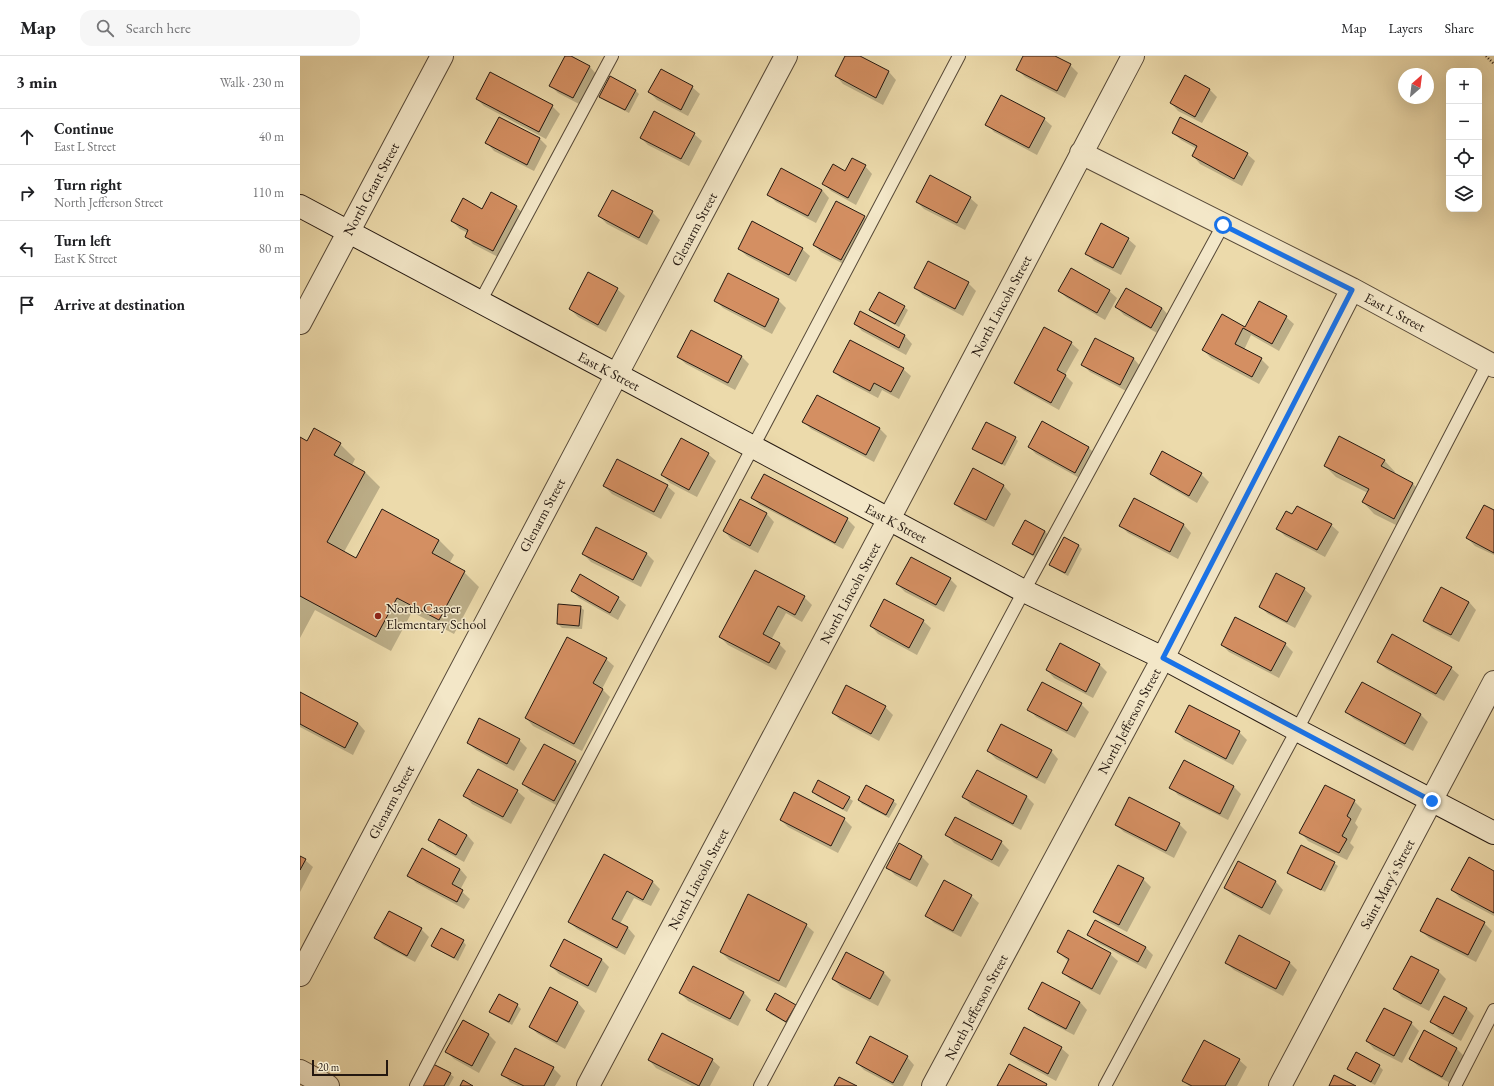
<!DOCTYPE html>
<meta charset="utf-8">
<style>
body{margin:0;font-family:"EB Garamond",serif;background:#f6f6f6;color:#202124}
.controls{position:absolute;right:12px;top:12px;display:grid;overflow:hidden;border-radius:8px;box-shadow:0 4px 16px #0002}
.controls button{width:36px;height:36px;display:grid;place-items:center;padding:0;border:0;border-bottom:1px solid #e0e0e0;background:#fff;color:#202124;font:20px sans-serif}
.compass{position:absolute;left:1098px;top:12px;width:36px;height:36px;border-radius:50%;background:#fff;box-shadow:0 4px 16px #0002;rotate:28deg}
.scale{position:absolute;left:12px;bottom:10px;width:76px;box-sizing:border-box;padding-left:4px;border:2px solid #241810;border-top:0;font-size:11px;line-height:14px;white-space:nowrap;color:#241810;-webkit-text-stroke:3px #f3e7c8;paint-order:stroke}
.stop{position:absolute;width:12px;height:12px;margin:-9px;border:3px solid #1a73e8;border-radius:50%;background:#fff}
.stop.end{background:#1a73e8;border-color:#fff;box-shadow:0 1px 4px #0008}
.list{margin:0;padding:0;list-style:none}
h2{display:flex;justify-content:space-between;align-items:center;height:52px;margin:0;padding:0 16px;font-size:17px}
h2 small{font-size:13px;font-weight:400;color:#757577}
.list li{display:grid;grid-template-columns:26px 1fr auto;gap:12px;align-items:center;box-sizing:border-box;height:56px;padding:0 16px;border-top:1px solid #e0e0e0}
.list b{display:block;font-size:15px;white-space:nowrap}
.list p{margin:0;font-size:13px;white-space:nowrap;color:#757577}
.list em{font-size:13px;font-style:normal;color:#757577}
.icon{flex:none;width:22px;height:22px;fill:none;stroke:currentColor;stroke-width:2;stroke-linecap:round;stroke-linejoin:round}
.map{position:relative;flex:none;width:1194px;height:1030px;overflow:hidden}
header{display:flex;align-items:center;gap:24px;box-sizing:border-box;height:56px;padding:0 20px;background:#fff;border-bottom:1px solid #e0e0e0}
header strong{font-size:19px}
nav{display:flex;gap:22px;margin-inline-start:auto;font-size:14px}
.search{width:280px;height:36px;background:#f6f6f6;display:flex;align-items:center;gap:10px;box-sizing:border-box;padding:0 14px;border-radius:12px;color:#757577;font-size:15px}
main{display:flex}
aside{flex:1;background:#fff}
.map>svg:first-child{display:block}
.shadow{fill:#0003}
.building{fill:#d48f62;stroke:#241810}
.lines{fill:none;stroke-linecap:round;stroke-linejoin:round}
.lane-casing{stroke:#564837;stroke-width:14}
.street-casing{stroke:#564837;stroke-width:24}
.secondary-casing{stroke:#241810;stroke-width:24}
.path{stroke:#241810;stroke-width:2.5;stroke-dasharray:1 2;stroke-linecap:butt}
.lane{stroke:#f3e7c8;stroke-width:12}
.street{stroke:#f3e7c8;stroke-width:22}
.secondary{stroke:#f3e7c8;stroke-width:22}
.route{stroke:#1a73e8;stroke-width:5}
.poi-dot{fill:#8f2418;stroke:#f3e7c8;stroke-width:1.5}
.labels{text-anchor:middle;stroke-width:3;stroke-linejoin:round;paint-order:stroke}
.street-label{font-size:14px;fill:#241810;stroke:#f3e7c8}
.poi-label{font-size:14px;fill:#241810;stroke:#f3e7c8;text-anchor:start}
</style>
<header>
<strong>Map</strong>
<div class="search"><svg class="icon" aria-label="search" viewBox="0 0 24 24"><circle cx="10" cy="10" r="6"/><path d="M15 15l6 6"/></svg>Search here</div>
<nav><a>Map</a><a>Layers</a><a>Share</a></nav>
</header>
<main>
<aside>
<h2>3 min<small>Walk · 230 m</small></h2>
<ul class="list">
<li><svg class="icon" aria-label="ahead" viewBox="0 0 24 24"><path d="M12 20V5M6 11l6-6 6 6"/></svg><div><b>Continue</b><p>East L Street</p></div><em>40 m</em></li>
<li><svg class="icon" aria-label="right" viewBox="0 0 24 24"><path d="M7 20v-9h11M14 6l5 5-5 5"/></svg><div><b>Turn right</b><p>North Jefferson Street</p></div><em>110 m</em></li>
<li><svg class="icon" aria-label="left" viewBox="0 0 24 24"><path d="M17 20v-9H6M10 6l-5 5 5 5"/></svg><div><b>Turn left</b><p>East K Street</p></div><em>80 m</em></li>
<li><svg class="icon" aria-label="arrive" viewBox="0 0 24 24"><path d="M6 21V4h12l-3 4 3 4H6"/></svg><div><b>Arrive at destination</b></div></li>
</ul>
</aside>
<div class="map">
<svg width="1194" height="1030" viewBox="0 0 1194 1030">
<rect width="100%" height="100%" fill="#ecdaab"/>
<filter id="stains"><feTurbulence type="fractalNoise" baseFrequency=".005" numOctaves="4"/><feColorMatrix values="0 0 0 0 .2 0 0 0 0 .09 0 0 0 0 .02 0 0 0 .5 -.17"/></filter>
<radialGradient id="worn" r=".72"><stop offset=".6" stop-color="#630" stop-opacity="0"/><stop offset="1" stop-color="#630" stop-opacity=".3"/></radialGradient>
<path class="shadow" d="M 266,0 L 269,0 L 290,11 L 297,19 L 281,49 L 258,37 L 250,29 Z
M 546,0 L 558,0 L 589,16 L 596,24 L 583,49 L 543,28 L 536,20 Z
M 724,0 L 753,0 L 770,9 L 778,17 L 765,42 L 725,21 L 717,13 Z
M 392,31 L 400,38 L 388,60 L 357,44 L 349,36 Z
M 909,33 L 917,41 L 902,67 L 878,55 L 871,47 Z
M 336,35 L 339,38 L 329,57 L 304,44 L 301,40 Z
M 177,43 L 252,50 L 260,58 L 246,83 L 184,50 Z
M 200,62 L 240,83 L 247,90 L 234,115 L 194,95 L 187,87 Z
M 744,63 L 752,70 L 737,99 L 694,76 L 687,68 Z
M 873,77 L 947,98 L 955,105 L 942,130 L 900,108 L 893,100 L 897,93 L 881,84 Z
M 394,78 L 402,85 L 389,110 L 348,89 L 341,82 Z
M 565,110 L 572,118 L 556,149 L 531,135 L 524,128 L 546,116 Z
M 522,134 L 529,142 L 516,167 L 476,146 L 469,139 Z
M 670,142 L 678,149 L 665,174 L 624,153 L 617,146 Z
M 216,151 L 224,158 L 200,202 L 173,188 L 166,180 L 168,177 L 160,173 L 152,165 L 183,154 Z
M 352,156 L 360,164 L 347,189 L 307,168 L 299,160 Z
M 564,161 L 572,169 L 549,211 L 521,196 L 514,189 Z
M 828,183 L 836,190 L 821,219 L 794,205 L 786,197 Z
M 439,193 L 502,193 L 510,200 L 496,226 L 447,200 Z
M 429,219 L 478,244 L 486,252 L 472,278 L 423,252 L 415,244 Z
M 668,227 L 676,235 L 663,260 L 623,239 L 615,232 Z
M 317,233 L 325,240 L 306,276 L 278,261 L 270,253 Z
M 759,235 L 809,235 L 817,242 L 805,264 L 767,242 Z
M 604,251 L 608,254 L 599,271 L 574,258 L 570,254 Z
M 816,251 L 862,252 L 869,260 L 859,278 L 824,259 Z
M 561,257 L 605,280 L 612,288 L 606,299 L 562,275 L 555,268 Z
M 922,259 L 946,272 L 986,261 L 994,268 L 979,295 L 951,279 L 944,294 L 961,303 L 969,311 L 959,328 L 911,302 L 903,294 Z
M 796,283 L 834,303 L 841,311 L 828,336 L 790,316 L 782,308 Z
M 771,287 L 779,294 L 765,319 L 773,327 L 759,354 L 723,334 L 715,327 Z
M 441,300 L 449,308 L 435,334 L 386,308 L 378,301 Z
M 603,313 L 611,320 L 599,343 L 582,334 L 578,342 L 542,323 L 534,316 Z
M 504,366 L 580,373 L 587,380 L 574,406 L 511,373 Z
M 742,366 L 789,392 L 796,399 L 783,424 L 736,398 L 729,391 Z
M 0,382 L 7,386 L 40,388 L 55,403 L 52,409 L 65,416 L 80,431 L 44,496 L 56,503 L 139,484 L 154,499 L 149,508 L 164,516 L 179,531 L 154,578 L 112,556 L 91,595 L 15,554 L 0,582 Z
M 715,382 L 718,385 L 705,410 L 677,396 L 674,392 Z
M 408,398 L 416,405 L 397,441 L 370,427 L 362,419 Z
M 1084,404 L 1095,416 L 1094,418 L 1113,428 L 1124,439 L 1106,474 L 1074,458 L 1063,446 L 1068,437 L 1036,421 L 1025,410 Z
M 673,414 L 704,430 L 711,438 L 694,471 L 663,455 L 655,448 Z
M 851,418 L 901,418 L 909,426 L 897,447 L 859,425 Z
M 304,430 L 367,430 L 375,437 L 361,463 L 312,438 Z
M 452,442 L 547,463 L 555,471 L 543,493 L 460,449 Z
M 440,444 L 467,458 L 474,466 L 458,497 L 431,483 L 424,475 Z
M 834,444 L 884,469 L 891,477 L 878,503 L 828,477 L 821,470 Z
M 1194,455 L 1194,499 L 1175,490 L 1167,482 Z
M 992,459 L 1031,469 L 1039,476 L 1025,501 L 985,480 L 978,473 Z
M 297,472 L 347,498 L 354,505 L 341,531 L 291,506 L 283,498 Z
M 745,475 L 748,479 L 736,502 L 717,491 L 714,488 Z
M 764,482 L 779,490 L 782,493 L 768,520 L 754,512 L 750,508 Z
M 455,515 L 504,541 L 512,549 L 502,566 L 486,557 L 471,584 L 479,588 L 486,595 L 476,614 L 428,589 L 420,581 Z
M 650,523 L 657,530 L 644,556 L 605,536 L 597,528 Z
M 1004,533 L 1012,540 L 995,572 L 968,558 L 960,551 Z
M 272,535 L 318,542 L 326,549 L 318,564 L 279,542 Z
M 1169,546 L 1176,554 L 1159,586 L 1132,572 L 1124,565 Z
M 280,551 L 284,554 L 282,573 L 262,572 L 258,568 Z
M 623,565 L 631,572 L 617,599 L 578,578 L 571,570 Z
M 761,588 L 800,609 L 807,616 L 793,642 L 754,622 L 747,614 Z
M 985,588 L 993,596 L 979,622 L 929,596 L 922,589 Z
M 306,603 L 314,610 L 302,633 L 310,641 L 282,695 L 233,670 L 226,662 Z
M 1078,606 L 1151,612 L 1159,619 L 1144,645 L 1086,613 Z
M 1062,627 L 1121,659 L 1128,666 L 1113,695 L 1054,663 L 1046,656 Z
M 547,630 L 585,651 L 593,659 L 579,685 L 540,664 L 533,657 Z
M 0,637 L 58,667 L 65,675 L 53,699 L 0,671 Z
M 781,648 L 789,656 L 775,682 L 736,661 L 729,653 Z
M 876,676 L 939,676 L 947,684 L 933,709 L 884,684 Z
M 219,684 L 227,692 L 214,715 L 176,694 L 168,687 Z
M 688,695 L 751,695 L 758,703 L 745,728 L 696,703 Z
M 275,705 L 283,713 L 262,752 L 231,736 L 223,728 Z
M 884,705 L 934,731 L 941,738 L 928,764 L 878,739 L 871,731 Z
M 677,715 L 727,741 L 734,748 L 721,774 L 671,749 L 664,741 Z
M 217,735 L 225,742 L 211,768 L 172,748 L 165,740 Z
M 513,736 L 549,742 L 553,745 L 547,756 L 517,740 Z
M 559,744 L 593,745 L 597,748 L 589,762 L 562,748 Z
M 1054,745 L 1062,753 L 1055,767 L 1058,771 L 1050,787 L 1054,791 L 1047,804 L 1008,785 L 1001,777 Z
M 544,763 L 552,771 L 538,797 L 488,771 L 481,764 Z
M 879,768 L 887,776 L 874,802 L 824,776 L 816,769 Z
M 167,779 L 174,787 L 164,806 L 137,791 L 130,784 Z
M 647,779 L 701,786 L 709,794 L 699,811 L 654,787 Z
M 599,789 L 622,801 L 629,808 L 617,831 L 595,819 L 587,811 Z
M 304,800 L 353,826 L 360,833 L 351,850 L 334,842 L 320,868 L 328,872 L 335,880 L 325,899 L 277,873 L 269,866 Z
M 0,801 L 5,804 L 13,811 L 0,836 Z
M 939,806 L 976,826 L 983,834 L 970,859 L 933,839 L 925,832 Z
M 1034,807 L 1038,810 L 1025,836 L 992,820 L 988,816 Z
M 819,810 L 843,823 L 851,831 L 827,876 L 802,863 L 794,856 Z
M 160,813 L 167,821 L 160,834 L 170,843 L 164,853 L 116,827 L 109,819 Z
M 1194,816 L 1194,860 L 1160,842 L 1152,834 Z
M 671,840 L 679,847 L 661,881 L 634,867 L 627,860 Z
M 796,865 L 846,892 L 853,899 L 846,913 L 796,886 L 788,879 Z
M 1184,867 L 1192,875 L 1176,906 L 1129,882 L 1121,875 Z
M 506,869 L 514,876 L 486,932 L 429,904 L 421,896 Z
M 121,873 L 129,881 L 115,906 L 83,889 L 76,882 Z
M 163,885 L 166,889 L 158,905 L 136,893 L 133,890 Z
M 265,885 L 302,904 L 309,911 L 296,937 L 259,918 L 251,910 Z
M 758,896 L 810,898 L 818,905 L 800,939 L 771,924 L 763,917 L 769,906 Z
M 547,898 L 584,917 L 591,924 L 578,950 L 541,931 L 533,923 Z
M 989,906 L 997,914 L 983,940 L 934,914 L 926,907 Z
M 394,911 L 444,937 L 451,944 L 438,970 L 388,945 L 380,937 Z
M 1138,915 L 1146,923 L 1129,955 L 1102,941 L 1094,933 Z
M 251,933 L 278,947 L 285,955 L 265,993 L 238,978 L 230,971 Z
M 1145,941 L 1167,953 L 1174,960 L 1161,985 L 1139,973 L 1132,966 Z
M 780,946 L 787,954 L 774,979 L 737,960 L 729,953 Z
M 217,949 L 221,953 L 212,969 L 194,959 L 190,955 Z
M 495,949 L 499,953 L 490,969 L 470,958 L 467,954 Z
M 163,965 L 189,979 L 196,986 L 179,1017 L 154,1003 L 147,996 Z
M 1111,967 L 1119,975 L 1102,1007 L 1074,993 L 1067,985 Z
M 1124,976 L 1157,993 L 1164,1000 L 1150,1027 L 1118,1010 L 1110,1003 Z
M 761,992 L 769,999 L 756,1025 L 719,1005 L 711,998 Z
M 1056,998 L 1079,1010 L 1083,1014 L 1075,1029 L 1051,1016 L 1048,1013 Z
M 607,1001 L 614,1009 L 603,1030 L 594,1030 L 564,1014 L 557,1007 Z
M 349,1004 L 412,1004 L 420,1011 L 410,1030 L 392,1030 L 356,1012 Z
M 939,1004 L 947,1011 L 937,1030 L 889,1030 L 883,1024 Z
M 253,1012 L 261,1020 L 255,1030 L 218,1030 L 210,1026 L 203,1018 Z
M 150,1018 L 154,1021 L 149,1030 L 123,1030 Z"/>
<path class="building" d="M 265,0 L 271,0 L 290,10 L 273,42 L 249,30 Z
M 545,0 L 560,0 L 589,15 L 576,42 L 535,20 Z
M 723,0 L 755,0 L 771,8 L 757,35 L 716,14 Z
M 361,13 L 393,30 L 381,54 L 348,36 Z
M 190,16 L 253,49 L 239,76 L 176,43 Z
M 885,19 L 910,33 L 895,61 L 870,47 Z
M 310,20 L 336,34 L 325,54 L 299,41 Z
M 701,39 L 745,62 L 729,92 L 685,69 Z
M 354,55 L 395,77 L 381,103 L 340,82 Z
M 199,61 L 240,82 L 227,109 L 185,87 Z
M 880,61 L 948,97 L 934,123 L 892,100 L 897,90 L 872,77 Z
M 552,102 L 566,109 L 548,142 L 522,128 L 533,108 L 545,115 Z
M 481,112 L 522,134 L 508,160 L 467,139 Z
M 630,119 L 671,141 L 657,167 L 616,146 Z
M 312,134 L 353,155 L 339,182 L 298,160 Z
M 191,136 L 217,150 L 193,195 L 165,181 L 168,174 L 151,165 L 163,142 L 182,153 Z
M 536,145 L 565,160 L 541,204 L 513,189 Z
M 452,165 L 503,192 L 489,219 L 438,193 Z
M 801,167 L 829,182 L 813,212 L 785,198 Z
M 628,205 L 669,226 L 655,253 L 614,232 Z
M 771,212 L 810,234 L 797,257 L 758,235 Z
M 288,216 L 318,232 L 298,269 L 269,253 Z
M 428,217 L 479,243 L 465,271 L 414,245 Z
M 826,232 L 862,252 L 851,272 L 815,251 Z
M 579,236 L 605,250 L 595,268 L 569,254 Z
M 959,245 L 987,260 L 972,288 L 943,272 L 935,288 L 962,302 L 952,321 L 902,294 L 922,258 L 945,271 Z
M 560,255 L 605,279 L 599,292 L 554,268 Z
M 744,271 L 772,286 L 757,314 L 766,319 L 751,347 L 714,327 Z
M 391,274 L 442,300 L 428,327 L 377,301 Z
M 795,282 L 834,302 L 820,329 L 781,309 Z
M 550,284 L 604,312 L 591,336 L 574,327 L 570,335 L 533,316 Z
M 517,339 L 580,372 L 566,399 L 502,366 Z
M 742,365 L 789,391 L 775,417 L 728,391 Z
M 686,366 L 716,381 L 702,408 L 672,393 Z
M 14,372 L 41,387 L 34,399 L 65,416 L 27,486 L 56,502 L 82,453 L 139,484 L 132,497 L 165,515 L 139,564 L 97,542 L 76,581 L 0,540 L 0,381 L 7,385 Z
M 1039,380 L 1085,404 L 1081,410 L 1113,427 L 1094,463 L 1062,446 L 1069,433 L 1024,410 Z
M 381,382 L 409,397 L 389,434 L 361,419 Z
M 862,395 L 902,417 L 889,440 L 850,418 Z
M 317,403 L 368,429 L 354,456 L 303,430 Z
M 673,412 L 704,429 L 686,464 L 654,448 Z
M 464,418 L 548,462 L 535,487 L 451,442 Z
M 834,442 L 884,468 L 870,496 L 819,470 Z
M 440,443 L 467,457 L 450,490 L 423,475 Z
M 1184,449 L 1194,454 L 1194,497 L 1166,482 Z
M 997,450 L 1032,468 L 1017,494 L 976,473 L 986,455 L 992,458 Z
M 725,464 L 745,475 L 733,499 L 712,488 Z
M 296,471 L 347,497 L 333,524 L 282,498 Z
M 764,481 L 779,489 L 765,517 L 749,509 Z
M 611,501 L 651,522 L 636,549 L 596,528 Z
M 455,514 L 505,540 L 495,559 L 478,550 L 463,578 L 480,587 L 469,607 L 419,581 Z
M 976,517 L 1005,532 L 987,566 L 959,551 Z
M 280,518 L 319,541 L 310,557 L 271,535 Z
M 1141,531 L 1169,546 L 1151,579 L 1123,565 Z
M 584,543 L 624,564 L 609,592 L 570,570 Z
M 258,548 L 281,550 L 279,570 L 257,568 Z
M 935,561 L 986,587 L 971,615 L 921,589 Z
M 1092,578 L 1152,611 L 1136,638 L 1077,606 Z
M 267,581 L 307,602 L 293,627 L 303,633 L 274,688 L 225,662 Z
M 760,587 L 800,608 L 786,636 L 746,614 Z
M 742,626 L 782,647 L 767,675 L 727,654 Z
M 1062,626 L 1121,658 L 1105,688 L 1045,656 Z
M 546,629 L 586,650 L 571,678 L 532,657 Z
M 0,636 L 58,667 L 45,692 L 0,668 Z
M 889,649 L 940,675 L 926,703 L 875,676 Z
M 179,662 L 220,683 L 207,708 L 167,687 Z
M 701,668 L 752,694 L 737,722 L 687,695 Z
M 244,688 L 276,705 L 254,745 L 222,728 Z
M 884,704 L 934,730 L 920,758 L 869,732 Z
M 178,713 L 218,734 L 203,761 L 163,740 Z
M 677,714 L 727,740 L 713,768 L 662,741 Z
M 518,724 L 550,741 L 543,753 L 512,736 Z
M 566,729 L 594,744 L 586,759 L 558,744 Z
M 1025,729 L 1055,744 L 1047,760 L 1051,763 L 1042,780 L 1047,783 L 1039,797 L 999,777 Z
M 494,736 L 545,762 L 531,790 L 480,764 Z
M 829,741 L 880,767 L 866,795 L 815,769 Z
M 655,761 L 702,785 L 692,804 L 645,779 Z
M 139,763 L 167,779 L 156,799 L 128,784 Z
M 599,787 L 622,800 L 610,824 L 586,812 Z
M 1001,789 L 1035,806 L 1021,834 L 987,817 Z
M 122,792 L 160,813 L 152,828 L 163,834 L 157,846 L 107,820 Z
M 304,798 L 353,825 L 343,844 L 327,835 L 312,863 L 328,871 L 317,892 L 268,866 Z
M 0,800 L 6,803 L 0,814 Z
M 1169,801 L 1194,815 L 1194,857 L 1151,834 Z
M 938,805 L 976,825 L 962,852 L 924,832 Z
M 818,809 L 844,822 L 819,869 L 793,856 Z
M 644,824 L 672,839 L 653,875 L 625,860 Z
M 448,838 L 507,868 L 479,925 L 420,896 Z
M 1137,842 L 1185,866 L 1168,899 L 1120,875 Z
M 89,855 L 122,872 L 107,900 L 74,882 Z
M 795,864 L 846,891 L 838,906 L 787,879 Z
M 141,872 L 164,884 L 154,902 L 131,890 Z
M 768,874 L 811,897 L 792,933 L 762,917 L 769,903 L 757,896 Z
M 939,879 L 990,906 L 976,933 L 925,907 Z
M 264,883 L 302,903 L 288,930 L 250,910 Z
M 546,896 L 584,916 L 570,943 L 532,923 Z
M 1111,900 L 1139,914 L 1121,948 L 1093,933 Z
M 393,910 L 444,936 L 430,963 L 379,937 Z
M 742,926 L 780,946 L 766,973 L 728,953 Z
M 250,931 L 278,946 L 257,986 L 229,971 Z
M 475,937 L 496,949 L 486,966 L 466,954 Z
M 199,938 L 218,948 L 209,966 L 189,956 Z
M 1144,940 L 1167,952 L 1153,978 L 1130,966 Z
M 1084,952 L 1112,966 L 1094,1000 L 1066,985 Z
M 163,964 L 189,978 L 172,1010 L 145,996 Z
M 724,971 L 762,991 L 748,1018 L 710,998 Z
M 1124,974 L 1157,992 L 1142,1021 L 1109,1003 Z
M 362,977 L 413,1003 L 399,1030 L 348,1004 Z
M 570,980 L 608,1000 L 593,1027 L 556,1007 Z
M 904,984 L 940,1003 L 925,1030 L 892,1030 L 882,1025 Z
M 215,992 L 254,1011 L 244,1030 L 224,1030 L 201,1019 Z
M 1056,996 L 1080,1009 L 1071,1026 L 1047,1013 Z
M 133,1008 L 151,1017 L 144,1030 L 121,1030 Z
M 709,1008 L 747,1028 L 746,1030 L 697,1030 Z
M 1034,1019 L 1056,1030 L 1029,1030 Z
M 539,1021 L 557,1030 L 534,1030 Z
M 163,1024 L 173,1030 L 160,1030 Z"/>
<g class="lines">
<g class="lane-casing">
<path id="lane" d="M 180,246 L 312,0
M 116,1030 L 659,0
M 460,1030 L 724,535 L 923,169
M 805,1030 L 997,674 L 1188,307
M 1155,1030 L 1194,954"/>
</g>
<g class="street-casing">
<path id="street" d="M 781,97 L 1052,233 L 1194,310
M 0,267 L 142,0
M 0,919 L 317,318 L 486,0
M 0,1015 L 28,1030
M 288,1030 L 589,463 L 833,0
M 633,1030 L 863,602 L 1052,233
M 980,1030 L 1194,626"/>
</g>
<g class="secondary-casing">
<path id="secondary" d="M 0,150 L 724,535 L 863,602 L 997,674 L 1194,777"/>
</g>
<path class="path" d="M 1186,0 L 1194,8"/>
<use href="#lane" class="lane"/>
<use href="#street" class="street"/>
<use href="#secondary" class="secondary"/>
</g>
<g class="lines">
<path class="route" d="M 923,169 L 1052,234 L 863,602 L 1132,745"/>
</g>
<circle class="poi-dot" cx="78" cy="560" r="4"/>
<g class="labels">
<g class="street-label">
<text transform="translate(71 133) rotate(-62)" y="5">North Grant Street</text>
<text transform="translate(394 173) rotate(-62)" y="5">Glenarm Street</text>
<text transform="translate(701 250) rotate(-62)" y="5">North Lincoln Street</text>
<text transform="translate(1095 256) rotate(28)" y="5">East L Street</text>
<text transform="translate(309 315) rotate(28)" y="5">East K Street</text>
<text transform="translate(242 459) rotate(-62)" y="5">Glenarm Street</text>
<text transform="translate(596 467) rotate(28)" y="5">East K Street</text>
<text transform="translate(550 537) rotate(-62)" y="5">North Lincoln Street</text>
<text transform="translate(829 665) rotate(-62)" y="5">North Jefferson Street</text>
<text transform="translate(91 746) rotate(-62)" y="5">Glenarm Street</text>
<text transform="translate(398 823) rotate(-62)" y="5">North Lincoln Street</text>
<text transform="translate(1087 828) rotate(-62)" y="5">Saint Mary's Street</text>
<text transform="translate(676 951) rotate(-62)" y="5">North Jefferson Street</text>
</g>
<g class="poi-label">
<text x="86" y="557">North Casper<tspan x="86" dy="16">Elementary School</tspan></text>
</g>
</g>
<rect width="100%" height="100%" filter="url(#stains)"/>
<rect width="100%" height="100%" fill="url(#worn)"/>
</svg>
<div class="controls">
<button>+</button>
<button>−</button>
<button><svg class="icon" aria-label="locate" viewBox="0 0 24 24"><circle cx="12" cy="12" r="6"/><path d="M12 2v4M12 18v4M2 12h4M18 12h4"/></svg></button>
<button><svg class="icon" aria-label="layers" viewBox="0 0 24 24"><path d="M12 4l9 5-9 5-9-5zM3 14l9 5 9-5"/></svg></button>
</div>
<svg class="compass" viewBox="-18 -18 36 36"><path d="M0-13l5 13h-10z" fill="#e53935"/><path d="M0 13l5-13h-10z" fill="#757577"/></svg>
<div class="scale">20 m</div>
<div class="stop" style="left:923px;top:169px"></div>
<div class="stop end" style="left:1132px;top:745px"></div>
</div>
</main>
